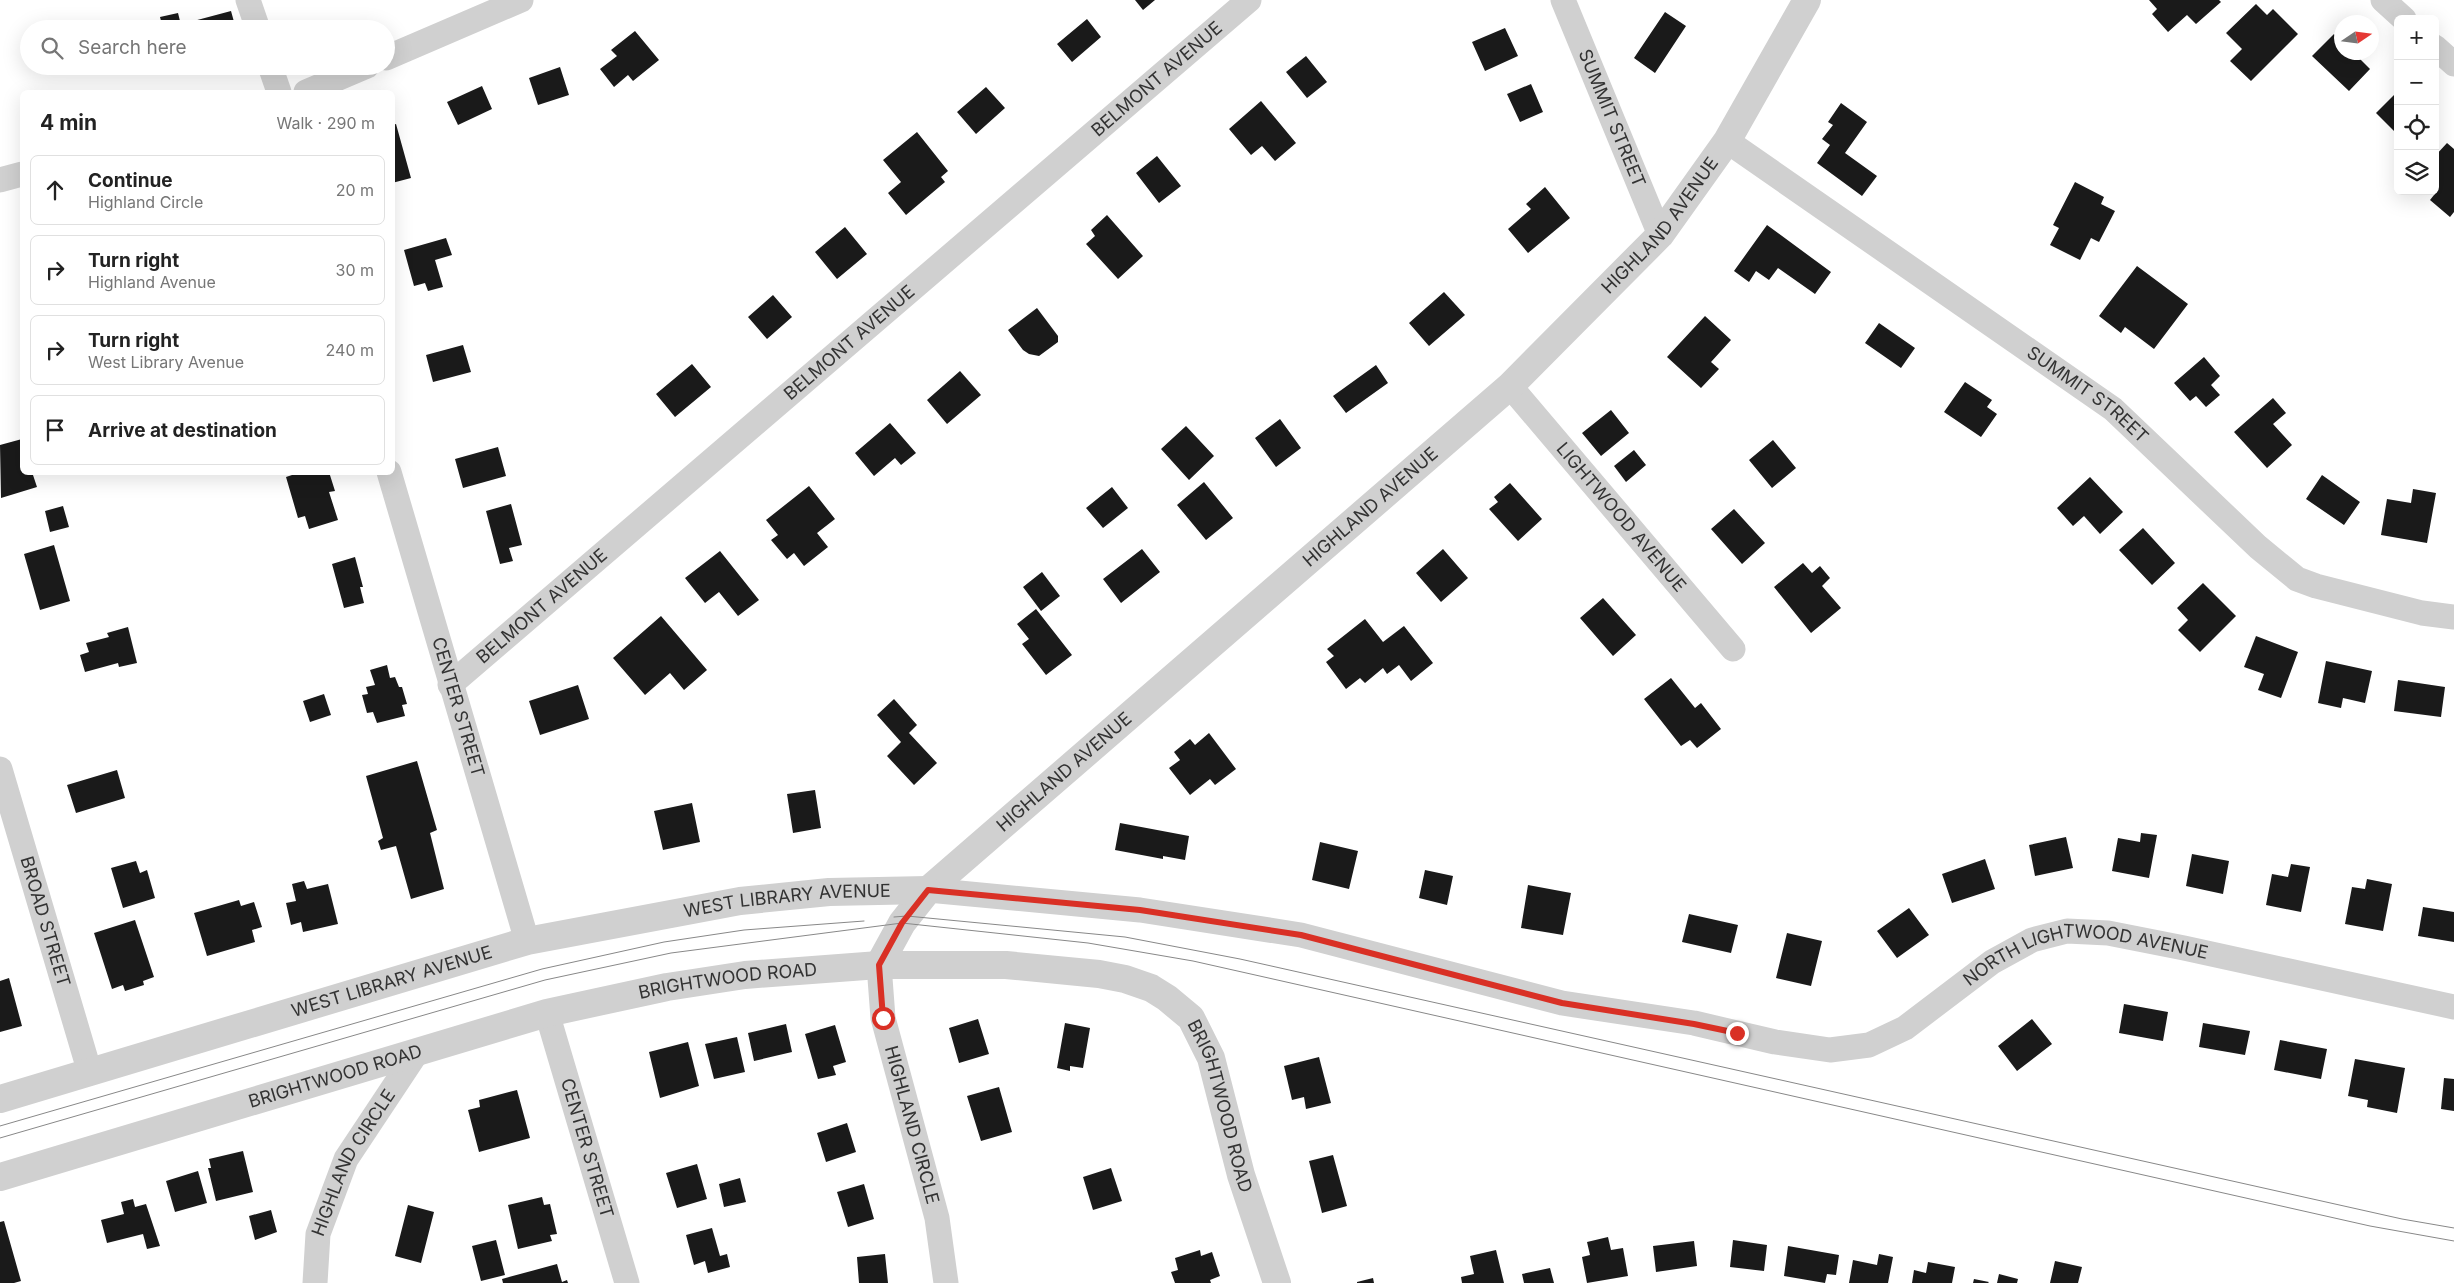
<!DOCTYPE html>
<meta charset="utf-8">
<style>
body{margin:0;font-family:Inter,sans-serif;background:#f6f6f6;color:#222}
.controls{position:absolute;right:15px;top:15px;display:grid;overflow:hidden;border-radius:8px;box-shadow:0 5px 20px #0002}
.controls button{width:45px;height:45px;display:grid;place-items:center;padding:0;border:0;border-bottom:1px solid #e0e0e0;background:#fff;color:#222;font:25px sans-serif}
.compass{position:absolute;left:2334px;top:15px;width:45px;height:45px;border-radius:50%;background:#fff;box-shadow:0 5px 20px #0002;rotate:77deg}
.stop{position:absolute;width:15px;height:15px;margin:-11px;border:4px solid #d93025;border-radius:50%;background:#fff}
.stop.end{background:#d93025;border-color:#fff;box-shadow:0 1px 5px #0008}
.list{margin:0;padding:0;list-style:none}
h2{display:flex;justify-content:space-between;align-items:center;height:65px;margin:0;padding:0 20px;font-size:21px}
h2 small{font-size:16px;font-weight:400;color:#767676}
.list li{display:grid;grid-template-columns:32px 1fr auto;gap:15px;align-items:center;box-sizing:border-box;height:70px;margin:0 10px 10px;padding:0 10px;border:1px solid #e0e0e0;border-radius:8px}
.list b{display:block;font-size:19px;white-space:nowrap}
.list p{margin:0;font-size:16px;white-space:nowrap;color:#767676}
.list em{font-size:16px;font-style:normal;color:#767676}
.icon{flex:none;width:28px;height:28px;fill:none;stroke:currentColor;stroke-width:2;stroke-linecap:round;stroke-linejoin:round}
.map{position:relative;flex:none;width:2454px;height:1283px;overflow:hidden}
.search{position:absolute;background:#fff;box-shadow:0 5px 20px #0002;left:20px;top:20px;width:375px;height:55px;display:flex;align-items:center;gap:12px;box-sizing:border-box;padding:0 18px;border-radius:28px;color:#767676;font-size:19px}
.panel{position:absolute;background:#fff;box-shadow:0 5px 20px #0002;left:20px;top:90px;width:375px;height:385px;border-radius:8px}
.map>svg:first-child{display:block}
.building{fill:#1a1a1a}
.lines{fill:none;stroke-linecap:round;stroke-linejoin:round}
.minor{stroke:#d0d0d0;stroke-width:25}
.tertiary{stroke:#d0d0d0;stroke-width:28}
.tram{stroke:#888;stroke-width:1}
.route{stroke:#d93025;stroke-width:6}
.labels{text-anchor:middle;stroke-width:5;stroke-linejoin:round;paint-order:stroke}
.street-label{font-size:18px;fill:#333;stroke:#fff}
</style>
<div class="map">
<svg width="2454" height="1283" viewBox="0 0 2454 1283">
<rect width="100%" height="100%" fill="#fff"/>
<path class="building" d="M 1135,0 L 1155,0 L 1143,10 Z
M 2149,0 L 2219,0 L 2221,2 L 2196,24 L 2187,15 L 2168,32 L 2152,14 L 2157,9 Z
M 2256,4 L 2267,15 L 2273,9 L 2298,34 L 2251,81 L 2230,61 L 2242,49 L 2226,33 Z
M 231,11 L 236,29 L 188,29 L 186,23 Z
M 1665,12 L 1686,26 L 1655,73 L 1634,58 Z
M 178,13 L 182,29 L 163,29 L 160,17 Z
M 1087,19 L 1101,37 L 1072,62 L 1057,44 Z
M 1505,28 L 1518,56 L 1485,71 L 1472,42 Z
M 635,31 L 659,60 L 633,81 L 628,75 L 614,87 L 600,69 L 617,56 L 611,50 Z
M 2334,34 L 2342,42 L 2342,52 L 2353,52 L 2370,69 L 2349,91 L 2312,56 Z
M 1306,56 L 1327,82 L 1307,98 L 1286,72 Z
M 138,66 L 157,66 L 157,67 L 139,71 Z
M 560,67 L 569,95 L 538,105 L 529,78 Z
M 1531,84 L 1543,112 L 1520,122 L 1507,94 Z
M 482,86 L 492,109 L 458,125 L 447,102 Z
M 986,87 L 1005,108 L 976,134 L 957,112 Z
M 2398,91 L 2398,135 L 2376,113 Z
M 1261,101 L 1296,143 L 1275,161 L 1262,146 L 1251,155 L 1229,129 Z
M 1841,103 L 1867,122 L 1845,153 L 1877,176 L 1862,196 L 1817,163 L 1830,145 L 1822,139 L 1833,125 L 1828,122 Z
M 396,124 L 411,178 L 392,183 L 392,125 Z
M 917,132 L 948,171 L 941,177 L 945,182 L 906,215 L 888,193 L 901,182 L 883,160 Z
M 2447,143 L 2454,149 L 2454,212 L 2450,217 L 2430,200 L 2438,190 L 2435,187 L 2435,156 Z
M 1157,156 L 1181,186 L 1159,203 L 1136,173 Z
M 2075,182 L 2104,197 L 2101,204 L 2115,211 L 2099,242 L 2091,238 L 2080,260 L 2050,245 L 2059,228 L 2053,225 Z
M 1545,187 L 1570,218 L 1528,253 L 1508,229 L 1531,209 L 1526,204 Z
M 1107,215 L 1143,256 L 1118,279 L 1086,244 L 1095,236 L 1091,230 Z
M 1767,225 L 1831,272 L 1815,294 L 1778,268 L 1769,280 L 1756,271 L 1749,282 L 1734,271 Z
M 845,227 L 867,254 L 837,279 L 815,252 Z
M 446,238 L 452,255 L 435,260 L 443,287 L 428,291 L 425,283 L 414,286 L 404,250 Z
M 2137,266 L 2188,304 L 2154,349 L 2125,327 L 2121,333 L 2099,316 Z
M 1444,292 L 1465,315 L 1429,346 L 1409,323 Z
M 773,295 L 792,317 L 767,339 L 748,317 Z
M 1037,308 L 1058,336 L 1058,342 L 1039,356 L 1029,354 L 1023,350 L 1008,330 Z
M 1705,316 L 1731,340 L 1711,362 L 1719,369 L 1701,388 L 1667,357 Z
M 1879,323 L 1915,348 L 1901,368 L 1865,343 Z
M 463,345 L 471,372 L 433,382 L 426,355 Z
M 2204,357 L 2220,376 L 2211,385 L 2220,395 L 2206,407 L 2196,396 L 2190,401 L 2174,383 Z
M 692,364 L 711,387 L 675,417 L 656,394 Z
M 1376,365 L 1388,383 L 1346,413 L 1333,396 Z
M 960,371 L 981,395 L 947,424 L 927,400 Z
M 1965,382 L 1992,400 L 1987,407 L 1997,414 L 1981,437 L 1944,412 Z
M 2273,398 L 2286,413 L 2273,424 L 2292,445 L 2267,468 L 2234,432 Z
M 1611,410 L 1629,433 L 1601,456 L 1582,433 Z
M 1280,419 L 1301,448 L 1276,467 L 1255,438 Z
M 890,423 L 916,453 L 901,465 L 895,458 L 874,476 L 855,453 Z
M 1186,426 L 1214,456 L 1189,480 L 1161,449 Z
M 22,439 L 22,472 L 32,472 L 37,487 L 1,498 L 0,445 Z
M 1773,440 L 1796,468 L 1772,488 L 1749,460 Z
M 498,447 L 506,476 L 463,488 L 455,459 Z
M 1634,450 L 1646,465 L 1626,482 L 1614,466 Z
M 301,472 L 329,472 L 335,491 L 329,492 L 338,520 L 309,529 L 305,516 L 298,518 L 286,477 Z
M 2322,475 L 2360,502 L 2344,525 L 2306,499 Z
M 2090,477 L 2123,512 L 2100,534 L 2084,516 L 2073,526 L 2057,508 Z
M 1204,482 L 1233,518 L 1206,540 L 1177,505 Z
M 1510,483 L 1542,519 L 1518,541 L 1489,509 L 1498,502 L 1494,497 Z
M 809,486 L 835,519 L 817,533 L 828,547 L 804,566 L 794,553 L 787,559 L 771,540 L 778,535 L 766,520 Z
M 1112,487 L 1128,508 L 1103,528 L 1086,508 Z
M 2413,489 L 2436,493 L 2427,543 L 2381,535 L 2387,499 L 2411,503 Z
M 511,504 L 522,545 L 509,548 L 513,561 L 500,564 L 486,511 Z
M 63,506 L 69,527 L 50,532 L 45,511 Z
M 1734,509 L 1765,543 L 1742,564 L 1711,529 Z
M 2143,528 L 2175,563 L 2152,585 L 2119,550 Z
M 54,545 L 70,601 L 40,610 L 24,554 Z
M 1142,549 L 1160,572 L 1121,603 L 1103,579 Z
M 1443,549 L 1468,578 L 1441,602 L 1416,573 Z
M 720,551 L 759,600 L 738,616 L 719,592 L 705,603 L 685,578 Z
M 355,557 L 363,587 L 360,587 L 364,603 L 344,608 L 332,564 Z
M 1803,563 L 1812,573 L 1820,566 L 1830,578 L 1822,586 L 1841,608 L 1811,633 L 1774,587 Z
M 1042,572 L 1060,596 L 1041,611 L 1023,587 Z
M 2203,583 L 2236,616 L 2200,652 L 2178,630 L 2188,620 L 2177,608 Z
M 1603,598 L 1636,635 L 1613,656 L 1580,618 Z
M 1036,609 L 1072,655 L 1046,675 L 1022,644 L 1029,639 L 1017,624 Z
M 661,616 L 707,670 L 684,690 L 670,673 L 645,695 L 613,658 Z
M 1365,619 L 1383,642 L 1404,626 L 1433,663 L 1411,681 L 1399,665 L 1387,674 L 1383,668 L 1365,683 L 1360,678 L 1346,689 L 1326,662 L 1334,656 L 1327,649 Z
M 128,627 L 137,663 L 119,667 L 118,663 L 85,672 L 80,655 L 89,652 L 86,643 L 109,637 L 107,633 Z
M 2256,636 L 2298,652 L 2281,698 L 2258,690 L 2264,674 L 2244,667 Z
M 2326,661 L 2372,671 L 2365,703 L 2343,698 L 2341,708 L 2318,703 Z
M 387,665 L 390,678 L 395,677 L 399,687 L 402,687 L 407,704 L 402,705 L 405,716 L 377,723 L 373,712 L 367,713 L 362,695 L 368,694 L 366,687 L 375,685 L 370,670 Z
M 1671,678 L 1695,708 L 1701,703 L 1721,729 L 1697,748 L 1690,740 L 1681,746 L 1644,699 Z
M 2398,680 L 2445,687 L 2441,717 L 2394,711 Z
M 578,685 L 589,719 L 540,735 L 529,701 Z
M 324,694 L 331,715 L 310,722 L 303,701 Z
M 894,699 L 917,725 L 909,733 L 937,763 L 914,785 L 887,756 L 901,742 L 877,715 Z
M 1209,733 L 1236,769 L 1215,785 L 1210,779 L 1190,795 L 1169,768 L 1180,760 L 1174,752 L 1190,739 L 1195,745 Z
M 417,761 L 437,830 L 430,833 L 444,889 L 411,899 L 396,846 L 381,850 L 378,841 L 383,838 L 366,776 Z
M 117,770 L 125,798 L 76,813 L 67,785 Z
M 815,790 L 821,828 L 793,833 L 787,794 Z
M 692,803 L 700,842 L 663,850 L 654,811 Z
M 1120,823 L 1189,836 L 1185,860 L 1163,856 L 1163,859 L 1115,850 Z
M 2141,833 L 2157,835 L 2149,878 L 2112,871 L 2118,838 L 2140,842 Z
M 2066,837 L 2073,868 L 2035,876 L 2029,845 Z
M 1320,842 L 1358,851 L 1349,889 L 1312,880 Z
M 2192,854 L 2229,861 L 2223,894 L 2186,886 Z
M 1985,859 L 1995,889 L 1952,903 L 1942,874 Z
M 136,861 L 140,873 L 147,870 L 155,898 L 123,908 L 111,868 Z
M 2291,864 L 2310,867 L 2301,912 L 2266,905 L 2272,874 L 2288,877 Z
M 1425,870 L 1453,876 L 1447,905 L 1419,898 Z
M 2367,879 L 2392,884 L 2383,931 L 2345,924 L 2352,887 L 2365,889 Z
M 304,881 L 307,889 L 328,884 L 338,924 L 303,932 L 301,922 L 291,925 L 286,903 L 296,901 L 292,884 Z
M 1528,885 L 1571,893 L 1563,935 L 1521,928 Z
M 239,900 L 241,906 L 254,902 L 262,927 L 252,930 L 255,942 L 207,956 L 194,913 Z
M 2423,907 L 2454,912 L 2454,942 L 2418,936 Z
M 1909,908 L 1929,935 L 1897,958 L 1877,931 Z
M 1689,914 L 1738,925 L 1731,953 L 1682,942 Z
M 135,920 L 154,977 L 143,981 L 144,985 L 125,991 L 123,985 L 112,989 L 94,933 Z
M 1787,933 L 1822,941 L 1811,986 L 1776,978 Z
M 9,978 L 22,1026 L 0,1032 L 0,981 Z
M 2124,1004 L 2168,1012 L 2163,1041 L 2119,1033 Z
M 978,1019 L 989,1054 L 959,1063 L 949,1028 Z
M 2032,1019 L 2052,1044 L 2017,1071 L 1998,1046 Z
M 1065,1023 L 1090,1028 L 1083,1068 L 1070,1066 L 1070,1071 L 1057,1068 Z
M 2203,1023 L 2250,1031 L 2245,1055 L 2199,1047 Z
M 786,1024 L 792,1052 L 754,1061 L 748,1033 Z
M 835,1025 L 846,1062 L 833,1066 L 836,1075 L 818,1079 L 805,1034 Z
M 737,1037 L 745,1072 L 714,1079 L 705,1044 Z
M 2280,1040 L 2327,1049 L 2321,1079 L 2274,1070 Z
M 688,1042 L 699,1086 L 660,1098 L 649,1052 Z
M 1319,1057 L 1331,1103 L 1306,1109 L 1304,1097 L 1292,1100 L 1284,1066 Z
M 2355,1059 L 2405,1068 L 2397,1113 L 2367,1107 L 2368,1100 L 2348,1096 Z
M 2444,1078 L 2454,1079 L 2454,1111 L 2441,1109 Z
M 999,1087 L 1012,1132 L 981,1141 L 967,1096 Z
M 517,1090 L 530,1138 L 479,1152 L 468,1110 L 480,1107 L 479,1100 Z
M 847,1123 L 856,1152 L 826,1162 L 817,1133 Z
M 243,1151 L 253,1192 L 216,1201 L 208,1168 L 211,1168 L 209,1159 Z
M 1333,1155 L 1347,1206 L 1322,1213 L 1309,1161 Z
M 697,1164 L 707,1199 L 677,1208 L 666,1173 Z
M 1111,1168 L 1122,1201 L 1093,1210 L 1083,1177 Z
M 198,1171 L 207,1203 L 175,1212 L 166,1181 Z
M 740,1178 L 746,1202 L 724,1207 L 719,1184 Z
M 864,1184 L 874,1219 L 848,1227 L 837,1192 Z
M 542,1197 L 544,1205 L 550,1204 L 557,1234 L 550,1235 L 552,1241 L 518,1249 L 508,1205 Z
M 133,1199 L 135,1207 L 146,1204 L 160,1246 L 147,1249 L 143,1234 L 107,1243 L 101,1220 L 124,1214 L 121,1202 Z
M 408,1205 L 434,1212 L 421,1263 L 395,1256 Z
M 271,1210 L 277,1232 L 255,1240 L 249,1216 Z
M 4,1221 L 21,1281 L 14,1283 L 0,1283 L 0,1222 Z
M 712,1228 L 720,1256 L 727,1254 L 730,1267 L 708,1273 L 705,1261 L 694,1265 L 686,1235 Z
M 1608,1237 L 1611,1250 L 1623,1248 L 1628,1276 L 1587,1283 L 1582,1257 L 1590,1255 L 1587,1242 Z
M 496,1240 L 505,1275 L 481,1281 L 472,1246 Z
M 1733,1240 L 1767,1245 L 1764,1271 L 1730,1267 Z
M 1694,1241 L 1697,1266 L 1656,1272 L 1653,1246 Z
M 1788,1246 L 1839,1255 L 1836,1275 L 1827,1274 L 1825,1283 L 1784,1276 Z
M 1200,1250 L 1201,1256 L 1212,1252 L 1220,1276 L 1210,1280 L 1211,1283 L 1175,1283 L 1171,1272 L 1178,1270 L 1175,1258 Z
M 1496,1250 L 1504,1283 L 1462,1283 L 1461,1277 L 1474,1274 L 1470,1256 Z
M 885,1254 L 888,1283 L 859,1283 L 857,1257 Z
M 1879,1254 L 1893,1257 L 1888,1283 L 1849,1283 L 1853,1260 L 1877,1265 Z
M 2055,1261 L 2082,1267 L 2078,1283 L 2050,1283 Z
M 1928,1262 L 1955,1267 L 1952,1283 L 1912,1283 L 1914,1270 L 1926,1273 Z
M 557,1264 L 562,1282 L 567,1280 L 568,1283 L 503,1283 L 502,1279 Z
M 1550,1268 L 1554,1283 L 1524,1283 L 1522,1274 Z
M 1999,1274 L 2018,1279 L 2017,1283 L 1997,1283 Z
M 1373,1278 L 1374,1283 L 1357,1283 L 1357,1282 Z
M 1974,1279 L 1989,1282 L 1988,1283 L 1973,1283 Z"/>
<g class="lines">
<g class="minor">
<path d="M 248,0 L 258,29"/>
<path id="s1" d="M 1563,0 L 1660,235"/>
<path d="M 2383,0 L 2404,19"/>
<path d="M 2435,47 L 2454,64"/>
<path d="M 386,58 L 521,0"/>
<path d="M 270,66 L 279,92"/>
<path d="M 306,92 L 367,66"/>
<path id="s2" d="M 1727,141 L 2113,409 L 2258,547 L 2297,579 L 2316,586 L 2422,613 L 2454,617"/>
<path d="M 0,180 L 22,174"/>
<path id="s3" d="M 1510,386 L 1733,649"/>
<path id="s4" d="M 389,472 L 527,941"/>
<path id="s5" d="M 450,685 L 1249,0"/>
<path id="s6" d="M 0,769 L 90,1073"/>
<path id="s7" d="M 928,890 L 1140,910 L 1301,935 L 1562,1003 L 1694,1023 L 1775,1042 L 1830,1050 L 1869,1045 L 1905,1028 L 1992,962 L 2032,940 L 2067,931 L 2108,933 L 2184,948 L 2454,1007"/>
<path id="s8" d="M 879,965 L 883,1018 L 937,1218 L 946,1283"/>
<path id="s9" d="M 547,1013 L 627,1283"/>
<path id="s10" d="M 315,1283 L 318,1234 L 346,1159 L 417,1052"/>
</g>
<g class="tertiary">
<path id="s11" d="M 879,965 L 902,923 L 928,890 L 1510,386 L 1660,235 L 1727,141 L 1807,0"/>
<path id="s12" d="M 0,1099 L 527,941 L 740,901 L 829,892 L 928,890"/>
<path id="s13" d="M 0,1177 L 547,1013 L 667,987 L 745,975 L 879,965 L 1006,965 L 1099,974 L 1125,979 L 1151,988 L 1167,998 L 1191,1018 L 1211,1058 L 1241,1175 L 1277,1283"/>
</g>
<path class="tram" d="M 894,917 L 907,916 L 1125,937 L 1240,959 L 2402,1219 L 2454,1228
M 0,1126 L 542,969 L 664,942 L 744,930 L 864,921
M 0,1138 L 545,980 L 671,953 L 902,923 L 1088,943 L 1193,961 L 2370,1226 L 2454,1241"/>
</g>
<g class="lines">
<path class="route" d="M 883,1018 L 879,965 L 902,923 L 928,890 L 1140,910 L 1301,935 L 1562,1003 L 1694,1024 L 1737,1033"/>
</g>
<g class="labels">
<g class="street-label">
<text dy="6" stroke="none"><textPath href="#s5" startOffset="931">BELMONT AVENUE</textPath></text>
<text dy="6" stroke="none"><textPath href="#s1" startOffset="128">SUMMIT STREET</textPath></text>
<text dy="6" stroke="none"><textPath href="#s11" startOffset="1080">HIGHLAND AVENUE</textPath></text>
<text dy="6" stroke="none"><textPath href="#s5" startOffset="526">BELMONT AVENUE</textPath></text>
<text dy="6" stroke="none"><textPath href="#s2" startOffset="441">SUMMIT STREET</textPath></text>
<text dy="6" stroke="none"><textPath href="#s11" startOffset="675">HIGHLAND AVENUE</textPath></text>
<text dy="6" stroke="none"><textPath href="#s3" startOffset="172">LIGHTWOOD AVENUE</textPath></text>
<text dy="6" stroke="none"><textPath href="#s5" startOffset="121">BELMONT AVENUE</textPath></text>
<text dy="6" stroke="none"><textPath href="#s4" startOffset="245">CENTER STREET</textPath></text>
<text dy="6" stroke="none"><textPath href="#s11" startOffset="270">HIGHLAND AVENUE</textPath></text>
<text dy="6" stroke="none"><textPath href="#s12" startOffset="814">WEST LIBRARY AVENUE</textPath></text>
<text dy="6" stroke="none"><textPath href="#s6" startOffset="159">BROAD STREET</textPath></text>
<text dy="6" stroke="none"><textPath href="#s7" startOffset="1202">NORTH LIGHTWOOD AVENUE</textPath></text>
<text dy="6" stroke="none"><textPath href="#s12" startOffset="409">WEST LIBRARY AVENUE</textPath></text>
<text dy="6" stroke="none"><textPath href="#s13" startOffset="755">BRIGHTWOOD ROAD</textPath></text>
<text dy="6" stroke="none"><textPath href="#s13" startOffset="350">BRIGHTWOOD ROAD</textPath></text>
<text dy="6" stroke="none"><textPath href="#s13" startOffset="1325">BRIGHTWOOD ROAD</textPath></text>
<text dy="6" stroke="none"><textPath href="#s8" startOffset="164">HIGHLAND CIRCLE</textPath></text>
<text dy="6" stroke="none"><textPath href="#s9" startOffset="141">CENTER STREET</textPath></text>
<text dy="6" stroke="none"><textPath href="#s10" startOffset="129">HIGHLAND CIRCLE</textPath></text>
</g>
</g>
</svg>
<div class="controls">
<button>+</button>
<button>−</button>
<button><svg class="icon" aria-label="locate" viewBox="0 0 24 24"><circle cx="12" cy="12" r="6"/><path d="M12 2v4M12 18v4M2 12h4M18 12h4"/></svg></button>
<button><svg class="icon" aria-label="layers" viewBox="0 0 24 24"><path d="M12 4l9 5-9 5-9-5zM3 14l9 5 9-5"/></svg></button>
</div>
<svg class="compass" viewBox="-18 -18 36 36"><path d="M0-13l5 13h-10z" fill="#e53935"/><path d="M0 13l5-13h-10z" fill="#767676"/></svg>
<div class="stop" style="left:883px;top:1018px"></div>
<div class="stop end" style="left:1737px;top:1033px"></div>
<div class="search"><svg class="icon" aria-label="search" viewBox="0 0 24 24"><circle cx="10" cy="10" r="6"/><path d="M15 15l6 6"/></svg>Search here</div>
<section class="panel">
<h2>4 min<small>Walk · 290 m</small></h2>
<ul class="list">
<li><svg class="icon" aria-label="ahead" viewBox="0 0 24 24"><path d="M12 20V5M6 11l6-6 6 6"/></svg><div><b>Continue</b><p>Highland Circle</p></div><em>20 m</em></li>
<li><svg class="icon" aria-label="right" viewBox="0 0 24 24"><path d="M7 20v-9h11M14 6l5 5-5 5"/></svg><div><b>Turn right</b><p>Highland Avenue</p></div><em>30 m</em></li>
<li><svg class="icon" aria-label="right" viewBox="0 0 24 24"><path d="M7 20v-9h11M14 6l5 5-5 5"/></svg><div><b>Turn right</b><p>West Library Avenue</p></div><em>240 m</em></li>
<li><svg class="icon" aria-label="arrive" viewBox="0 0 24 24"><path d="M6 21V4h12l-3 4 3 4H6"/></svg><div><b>Arrive at destination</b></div></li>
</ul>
</section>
</div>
